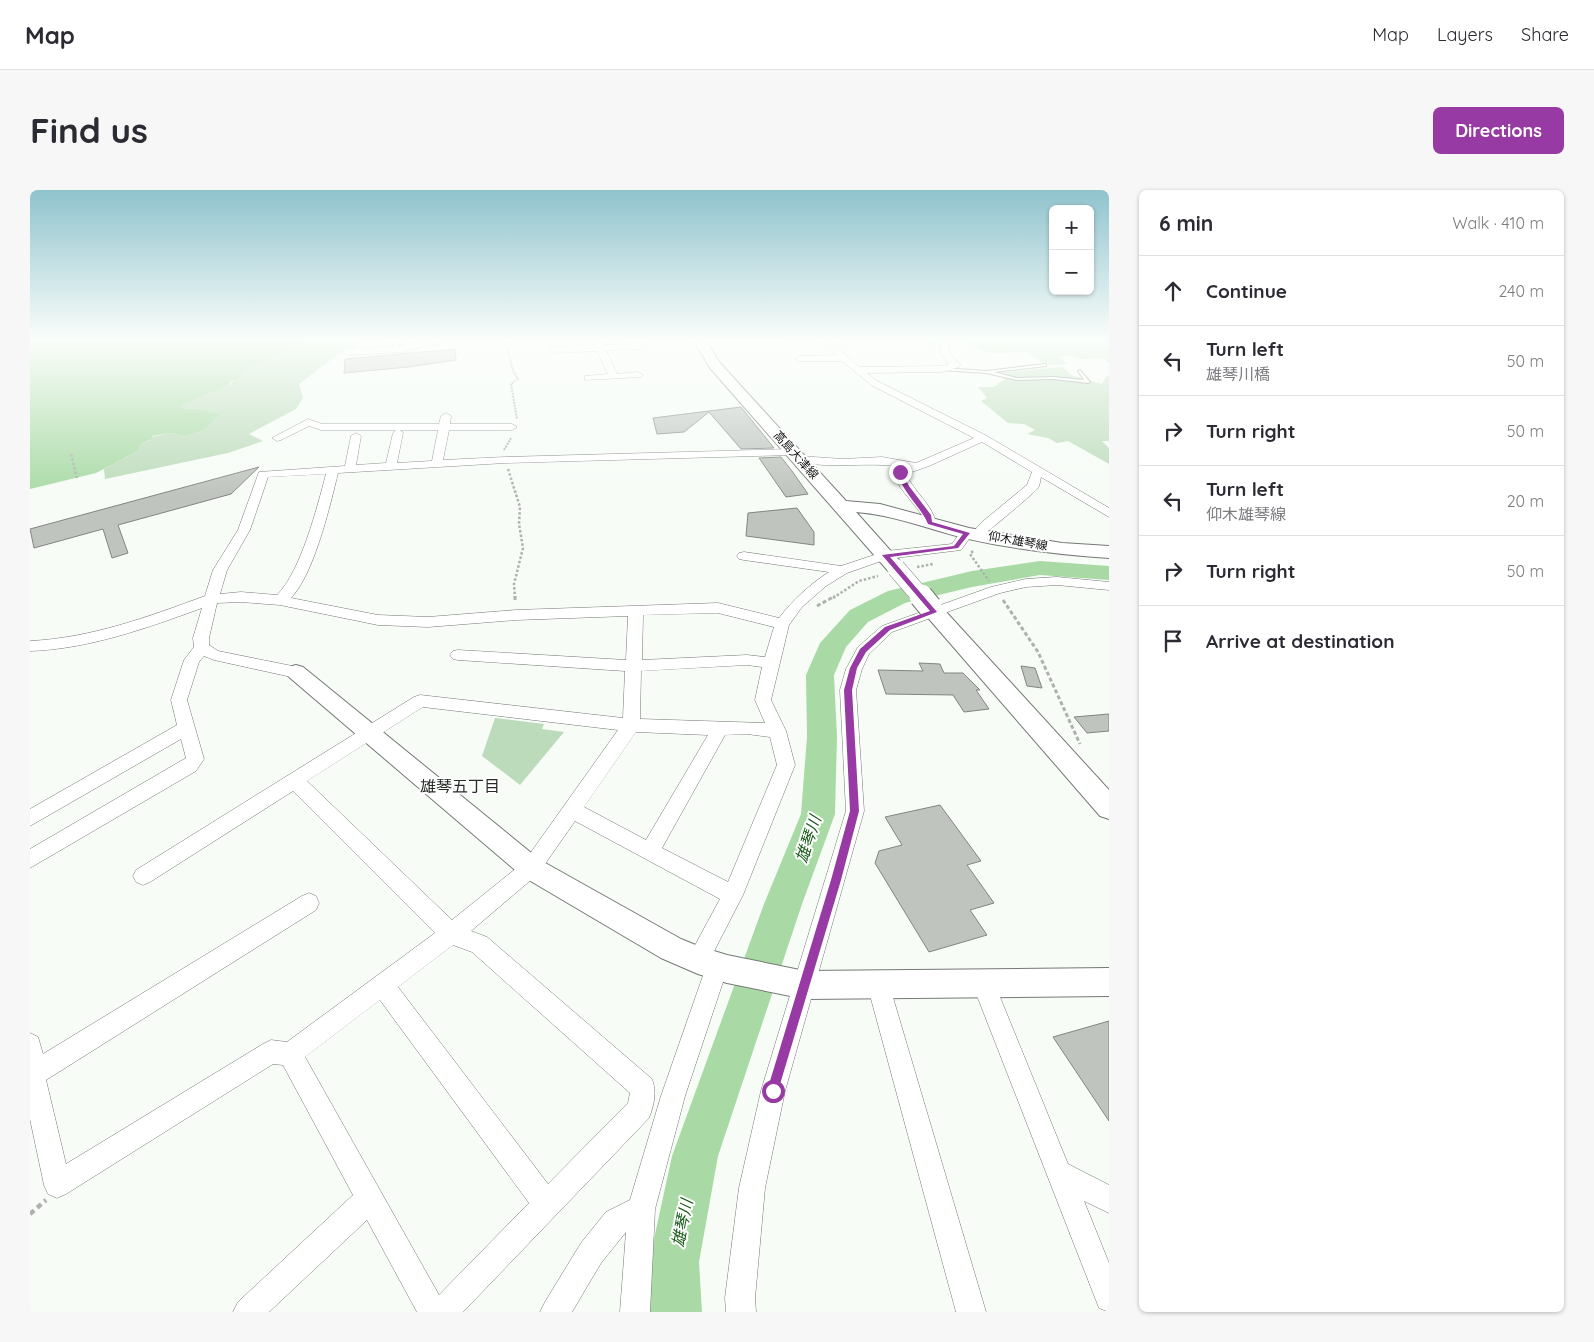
<!DOCTYPE html>
<meta charset="utf-8">
<style>
body{margin:0;font-family:Quicksand,"Noto Sans JP",sans-serif;background:#f7f7f7;color:#2b2b33}
.controls{position:absolute;right:15px;top:15px;display:grid;overflow:hidden;border-radius:8px;box-shadow:0 1px 4px #0004}
.controls button{width:45px;height:45px;display:grid;place-items:center;padding:0;border:0;border-bottom:1px solid #e1e1e2;background:#fff;color:#2b2b33;font:25px sans-serif}
.stop{position:absolute;width:15px;height:15px;margin:-11px;border:4px solid #973aa3;border-radius:50%;background:#fff}
.stop.end{background:#973aa3;border-color:#fff;box-shadow:0 1px 5px #0008}
.list{margin:0;padding:0;list-style:none}
h2{display:flex;justify-content:space-between;align-items:center;height:65px;margin:0;padding:0 20px;font-size:21px}
h2 small{font-size:16px;font-weight:400;color:#7c7c81}
.list li{display:grid;grid-template-columns:32px 1fr auto;gap:15px;align-items:center;box-sizing:border-box;height:70px;padding:0 20px;border-top:1px solid #e1e1e2}
.list b{display:block;font-size:19px;white-space:nowrap}
.list p{margin:0;font-size:16px;white-space:nowrap;color:#7c7c81}
.list em{font-size:16px;font-style:normal;color:#7c7c81}
.icon{flex:none;width:28px;height:28px;fill:none;stroke:currentColor;stroke-width:2;stroke-linecap:round;stroke-linejoin:round}
.map{position:relative;flex:none;width:1079px;height:1122px;overflow:hidden;border-radius:8px}
header{display:flex;align-items:center;gap:30px;box-sizing:border-box;height:70px;padding:0 25px;background:#fff;border-bottom:1px solid #e1e1e2}
header strong{font-size:24px}
nav{display:flex;gap:28px;margin-inline-start:auto;font-size:18px}
.intro{display:flex;align-items:center;justify-content:space-between;box-sizing:border-box;height:120px;padding:0 30px}
h1{margin:0;font-size:35px}
.button{padding:12px 22px;border-radius:8px;background:#973aa3;color:#fff;font-size:18px;font-weight:700}
main{display:flex;gap:30px;padding:0 30px}
aside{flex:1;background:#fff;border-radius:8px;box-shadow:0 1px 4px #0004}
.map>svg:first-child{display:block}
.green{fill:#bcdbba}
.water{fill:#a9daa5}
.lines{fill:none;stroke-linecap:round;stroke-linejoin:round}
.river{fill:#a9daa5;fill-rule:evenodd}
.building{fill:#bfc4bf;stroke:#818681}
.service-casing{stroke:#757975;stroke-width:2}
.minor-casing{stroke:#757975;stroke-width:1}
.tertiary-casing{stroke:#757975;stroke-width:2}
.secondary-casing{stroke:#757975;stroke-width:2}
.path-far3{stroke:#aeb2ae;stroke-width:2;stroke-dasharray:2 1;stroke-linecap:butt}
.path-far2{stroke:#aeb2ae;stroke-width:2.5;stroke-dasharray:2.5 2;stroke-linecap:butt}
.path-far1{stroke:#aeb2ae;stroke-width:3;stroke-dasharray:4 2.5;stroke-linecap:butt}
.path{stroke:#aeb2ae;stroke-width:4.5;stroke-dasharray:5.5 4;stroke-linecap:butt}
.service{fill:#fff;fill-rule:evenodd}
.minor{fill:#fff;fill-rule:evenodd}
.tertiary{fill:#fff;fill-rule:evenodd}
.secondary{fill:#fff;fill-rule:evenodd}
.secondary-bridge-far1-casing{stroke:#757975;stroke-width:19;stroke-linecap:butt}
.secondary-bridge-casing{stroke:#757975;stroke-width:25;stroke-linecap:butt}
.secondary-bridge-far1{stroke:#fff;stroke-width:18}
.secondary-bridge{stroke:#fff;stroke-width:23}
.route{fill:#973aa3}
.labels{text-anchor:middle;stroke-width:4;stroke-linejoin:round;paint-order:stroke}
.far-street-label{font-size:12px;fill:#121412;stroke:#fff}
.neighbourhood-label{font-size:16px;fill:#282c28;stroke:#fff}
.water-label{font-size:16px;font-style:italic;fill:#1a5b19;stroke:#fff}
</style>
<header>
<strong>Map</strong>
<nav><a>Map</a><a>Layers</a><a>Share</a></nav>
</header>
<div class="intro"><h1>Find us</h1><a class="button">Directions</a></div>
<main>
<div class="map">
<svg width="1079" height="1122" viewBox="0 0 1079 1122">
<rect width="100%" height="100%" fill="#f7fcf7"/>
<path class="green" d="M 274,149 L 343,149 L 307,165 L 269,194 L 273,208 L 266,219 L 219,244 L 233,251 L 198,263 L 75,289 L 74,279 L 108,261 L 111,254 L 121,250 L 121,247 L 140,243 L 155,246 L 173,241 L 189,224 L 167,219 L 151,218 L 150,215 L 198,196 L 213,181 L 225,173 L 256,163 Z
M 873,149 L 1079,149 L 1079,173 L 1073,168 L 1051,169 L 1043,166 L 1029,166 L 1037,174 L 1021,175 L 1010,171 L 996,162 L 968,163 L 953,161 L 939,154 L 925,151 L 908,153 L 904,157 L 893,150 Z
M 1033,177 L 1041,185 L 1072,194 L 1076,187 L 1079,186 L 1079,251 L 1072,251 L 1079,258 L 1079,274 L 1038,251 L 1027,253 L 1018,248 L 997,244 L 1005,240 L 994,234 L 978,233 L 951,211 L 957,208 L 948,197 L 964,197 L 975,189 L 966,183 Z
M 465,528 L 514,534 L 512,539 L 534,542 L 490,595 L 452,566 Z"/>
<path class="water" d="M 0,149 L 274,149 C 269,155 261,161 254,164 C 239,170 217,172 209,188 L 201,191 L 198,196 L 151,215 L 151,218 L 167,219 L 190,224 L 173,241 L 155,246 L 140,243 L 122,246 L 122,249 L 111,254 L 108,261 L 66,283 L 0,299 Z"/>
<g class="lines">
<path class="river" d="M 1010,371 L 1079,376 L 1079,390 L 1010,385 L 942,397 L 875,413 L 838,432 L 816,457 L 804,485 L 807,547 L 805,624 L 772,714 L 688,966 L 669,1072 L 672,1122 L 620,1122 L 619,1072 L 642,966 L 734,714 L 771,624 L 777,547 L 776,485 L 790,453 L 820,420 L 858,401 L 942,381 Z"/>
</g>
<path class="building" d="M 425,159 L 426,170 L 378,177 L 314,183 L 315,169 Z
M 711,217 L 744,258 L 711,259 L 679,222 L 654,242 L 627,244 L 623,228 Z
M 751,267 L 762,281 L 778,304 L 756,307 L 729,268 Z
M 229,277 L 201,304 L 88,335 L 98,363 L 82,368 L 73,339 L 4,358 L 0,339 Z
M 767,318 L 784,342 L 784,355 L 716,346 L 718,323 Z
M 889,473 L 910,474 L 914,483 L 933,483 L 950,500 L 946,500 L 959,519 L 934,522 L 923,505 L 856,504 L 848,480 L 893,481 Z
M 991,476 L 1005,478 L 1012,498 L 997,496 Z
M 1079,524 L 1079,541 L 1057,543 L 1044,527 Z
M 910,615 L 951,671 L 937,675 L 964,713 L 940,720 L 957,745 L 899,762 L 845,673 L 849,661 L 872,655 L 855,627 Z
M 1079,831 L 1079,931 L 1023,847 Z"/>
<g class="lines">
<g class="service-casing">
<path id="service" d="M 358,149 L 363,149 L 373,159 L 369,160 Z
M 1014,174 L 1016,174 L 1016,176 L 964,182 L 987,188 L 1024,187 L 1054,190 L 1048,181 L 1050,180 L 1060,192 L 1058,193 L 1024,189 L 987,190 L 956,183 L 912,180 L 910,179 L 912,178 L 956,181 Z"/>
</g>
<g class="minor-casing">
<path id="minor" d="M 405,149 L 423,149 L 371,162 L 317,165 L 312,162 L 317,159 L 371,156 Z
M 562,149 L 571,149 L 573,155 L 612,154 L 612,158 L 609,159 L 576,160 L 587,184 L 608,182 L 613,185 L 611,187 L 555,190 L 555,186 L 578,184 L 567,161 L 525,163 L 520,160 L 525,157 L 565,155 Z
M 665,149 L 754,149 L 750,152 L 669,153 Z
M 789,149 L 798,149 L 829,177 L 912,176 L 919,174 L 910,163 L 910,154 L 914,149 L 924,149 L 918,155 L 920,164 L 931,175 L 929,177 L 912,182 L 837,183 L 847,191 L 957,246 L 1079,318 L 1079,327 L 1011,287 C 1010,291 1010,296 1007,299 C 1002,305 952,347 948,348 L 942,345 L 931,360 L 857,369 L 817,383 L 796,396 L 772,417 L 759,435 L 741,510 L 756,541 L 765,575 L 713,705 L 680,769 L 687,766 L 695,769 L 698,777 L 655,906 L 625,1019 L 620,1122 L 590,1122 L 596,1042 L 571,1073 L 542,1122 L 510,1122 L 515,1112 L 551,1053 L 576,1022 L 600,1010 L 631,906 L 676,777 L 668,781 L 660,778 L 657,770 L 690,709 L 545,631 L 508,684 L 441,741 L 457,747 L 622,889 C 627,902 624,915 619,928 L 433,1122 L 387,1122 L 337,1030 L 239,1122 L 203,1122 L 208,1112 L 323,1005 L 253,875 L 243,874 L 36,1004 L 27,1008 L 18,1004 L 14,995 L 0,929 L 0,843 L 8,847 L 13,864 L 272,706 L 279,703 L 286,706 L 289,713 L 286,720 L 16,890 L 36,974 L 233,854 L 241,850 L 257,852 L 405,743 L 263,601 L 120,692 L 113,695 L 106,692 L 103,686 L 106,680 L 384,507 L 390,505 L 593,528 L 595,481 L 428,470 L 423,469 L 420,465 L 423,461 L 428,460 L 596,470 L 598,426 L 486,430 L 398,437 L 348,435 L 250,415 L 211,412 L 187,413 L 179,448 L 179,455 L 188,461 L 272,478 L 274,482 L 272,486 L 266,488 L 184,470 L 174,466 L 169,472 L 157,510 L 174,569 L 166,581 L 0,678 L 0,659 L 156,568 L 151,549 L 0,636 L 0,619 L 147,535 L 141,510 L 154,470 L 164,457 L 163,448 L 172,418 C 117,438 59,459 0,461 L 0,451 C 61,448 118,427 175,406 L 183,380 L 208,340 L 229,282 L 315,276 L 321,246 L 326,243 L 331,246 L 326,275 L 356,273 L 363,243 L 366,240 L 291,240 L 279,236 L 251,250 L 247,251 L 242,248 L 278,229 L 292,234 L 409,234 L 411,226 L 416,223 L 421,226 L 420,234 L 482,234 L 487,237 L 482,240 L 419,240 L 413,270 L 475,267 L 763,259 L 769,262 L 763,265 L 475,273 L 308,283 C 300,316 284,384 261,408 L 348,425 L 398,427 L 486,420 L 688,413 L 749,428 C 763,410 779,395 799,382 L 714,370 L 709,369 L 707,366 L 709,363 L 714,362 L 811,376 L 856,361 L 922,354 L 932,340 L 937,339 L 943,342 L 952,332 L 997,295 L 1002,282 L 952,252 L 899,276 L 876,284 C 884,302 902,314 906,333 L 900,337 L 896,336 L 892,325 L 870,297 L 864,282 L 873,277 C 837,271 800,280 765,271 L 763,269 L 765,267 L 769,266 L 813,269 L 852,267 L 886,273 L 944,248 L 841,195 L 812,171 L 767,171 L 765,169 L 770,166 L 806,165 ZM 370,240 L 408,240 L 402,271 L 367,273 L 373,243 ZM 296,284 C 287,318 271,381 247,405 L 211,402 L 190,404 L 197,380 L 220,340 L 238,287 ZM 688,423 L 744,437 L 735,467 L 717,465 L 612,470 L 613,425 ZM 717,475 L 732,477 L 725,510 L 735,533 L 610,529 L 611,481 ZM 393,517 L 588,540 L 494,672 L 422,730 L 277,591 ZM 606,542 L 678,545 L 616,650 L 554,617 ZM 717,544 L 740,547 L 747,575 L 698,692 L 632,658 L 695,545 ZM 423,755 L 442,762 L 600,903 L 598,913 L 518,994 L 368,797 ZM 350,810 L 499,1013 L 409,1105 L 275,867 Z
M 1027,387 L 1079,392 L 1079,400 L 1027,395 L 996,397 L 970,403 L 862,442 L 839,464 L 832,479 L 826,500 L 834,621 L 755,901 L 735,998 L 725,1108 L 726,1122 L 696,1122 L 695,1108 L 709,998 L 731,901 L 816,621 L 810,500 L 816,479 L 828,457 L 852,436 L 961,397 L 996,389 Z
M 953,782 L 961,785 L 1038,974 L 1079,995 L 1079,1023 L 1054,1011 L 1079,1073 L 1079,1122 L 1069,1118 L 942,793 L 945,785 Z
M 848,783 L 856,786 L 859,794 L 956,1122 L 926,1122 L 837,794 L 840,786 Z"/>
</g>
<g class="tertiary-casing">
<path id="tertiary" d="M 266,475 L 273,477 L 510,670 L 651,749 L 668,756 L 697,765 L 775,781 L 1079,778 L 1079,806 L 775,809 L 697,793 L 668,784 L 631,768 L 492,686 L 259,487 L 256,482 L 259,477 Z"/>
</g>
<g class="secondary-casing">
<path id="secondary" d="M 663,149 L 675,149 L 690,173 L 816,311 L 850,314 L 939,338 L 1032,353 L 1079,356 L 1079,368 C 1031,365 982,359 934,348 C 898,339 864,325 826,322 L 876,378 L 873,382 L 866,384 L 859,382 L 680,178 Z
M 900,410 L 907,412 L 1079,600 L 1079,629 L 1070,626 L 893,422 L 890,417 L 893,412 Z"/>
</g>
<path class="path-far3" d="M 475,149 L 483,181 L 488,189 L 481,194 L 487,229
M 474,260 L 481,248"/>
<path class="path-far2" d="M 41,264 L 47,288
M 478,279 L 490,317 L 489,334 L 493,358 L 484,394 L 485,408
M 943,361 L 940,364 L 959,391
M 887,377 L 903,374
M 803,408 L 829,391 L 848,386"/>
<path class="path-far1" d="M 485,406 L 485,412
M 973,410 L 1008,462 L 1050,554
M 787,416 L 805,406"/>
<path class="path" d="M 0,1024 L 16,1010"/>
<use href="#service" class="service"/>
<use href="#minor" class="minor"/>
<use href="#tertiary" class="tertiary"/>
<use href="#secondary" class="secondary"/>
<g class="secondary-bridge-far1-casing">
<path id="secondary-bridge-far1" d="M 866,378 L 892,408"/>
</g>
<g class="secondary-bridge-casing">
<path id="secondary-bridge" d="M 891,406 L 900,417"/>
</g>
<use href="#secondary-bridge-far1" class="secondary-bridge-far1"/>
<use href="#secondary-bridge" class="secondary-bridge"/>
</g>
<linearGradient id="sky" x2="0" y2="1"><stop stop-color="#8fc3cd"/><stop offset="0.49" stop-color="#fbfefb"/><stop offset="1" stop-color="#fbfefb" stop-opacity="0"/></linearGradient>
<rect width="1079" height="306" fill="url(#sky)"/>
<path class="route" d="M 868,280 L 872,282 L 879,296 L 901,325 L 902,332 L 940,343 L 928,358 L 860,367 L 907,422 L 860,440 L 836,462 L 827,478 L 822,500 L 829,621 L 811,690 L 748,901 L 747,905 L 743,906 L 739,905 L 737,901 L 801,690 L 820,621 L 814,500 L 820,478 L 830,459 L 855,437 L 900,421 L 852,365 L 924,356 L 933,344 L 898,334 C 891,316 869,300 868,280 Z"/>
<g class="labels">
<g class="far-street-label">
<text transform="translate(766 265) rotate(48)" y="4">高島大津線</text>
<text transform="translate(988 351) rotate(10)" y="4">仰木雄琴線</text>
</g>
<g class="neighbourhood-label">
<text x="430" y="602">雄琴五丁目</text>
</g>
<g class="water-label">
<text transform="translate(778 649) rotate(-72)" y="6">雄琴川</text>
<text transform="translate(652 1033) rotate(-79)" y="6">雄琴川</text>
</g>
</g>
</svg>
<div class="controls">
<button>+</button>
<button>−</button>
</div>
<div class="stop" style="left:743px;top:901px"></div>
<div class="stop end" style="left:870px;top:282px"></div>
</div>
<aside>
<h2>6 min<small>Walk · 410 m</small></h2>
<ul class="list">
<li><svg class="icon" aria-label="ahead" viewBox="0 0 24 24"><path d="M12 20V5M6 11l6-6 6 6"/></svg><div><b>Continue</b></div><em>240 m</em></li>
<li><svg class="icon" aria-label="left" viewBox="0 0 24 24"><path d="M17 20v-9H6M10 6l-5 5 5 5"/></svg><div><b>Turn left</b><p>雄琴川橋</p></div><em>50 m</em></li>
<li><svg class="icon" aria-label="right" viewBox="0 0 24 24"><path d="M7 20v-9h11M14 6l5 5-5 5"/></svg><div><b>Turn right</b></div><em>50 m</em></li>
<li><svg class="icon" aria-label="left" viewBox="0 0 24 24"><path d="M17 20v-9H6M10 6l-5 5 5 5"/></svg><div><b>Turn left</b><p>仰木雄琴線</p></div><em>20 m</em></li>
<li><svg class="icon" aria-label="right" viewBox="0 0 24 24"><path d="M7 20v-9h11M14 6l5 5-5 5"/></svg><div><b>Turn right</b></div><em>50 m</em></li>
<li><svg class="icon" aria-label="arrive" viewBox="0 0 24 24"><path d="M6 21V4h12l-3 4 3 4H6"/></svg><div><b>Arrive at destination</b></div></li>
</ul>
</aside>
</main>
